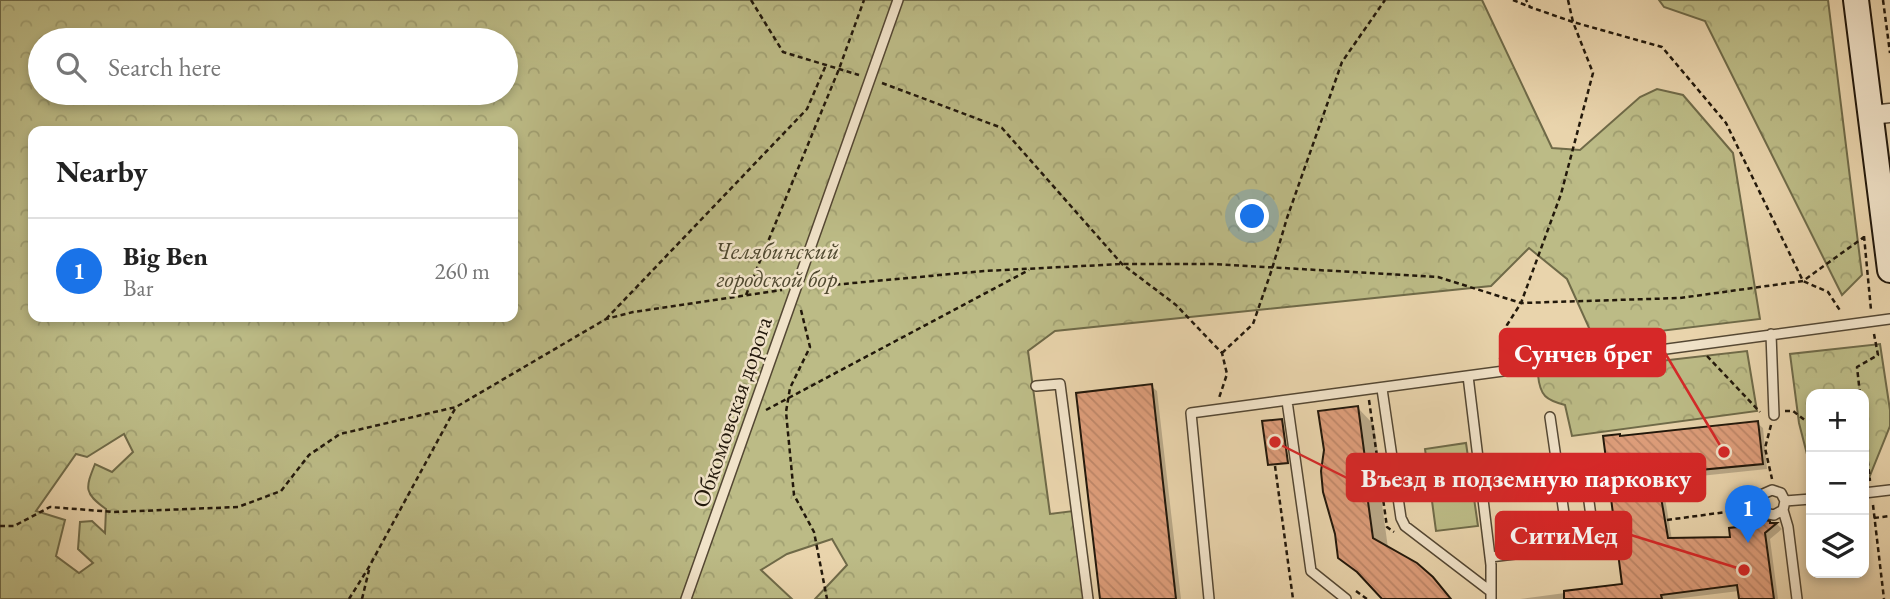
<!DOCTYPE html>
<meta charset="utf-8">
<style>
body{margin:0;font-family:"EB Garamond",serif;background:#f2f2f2;color:#222}
.controls{position:absolute;right:21px;bottom:21px;display:grid;overflow:hidden;border-radius:14px;box-shadow:0 4px 10px #0003}
.controls button{width:63px;height:63px;display:grid;place-items:center;padding:0;border:0;border-bottom:2px solid #e0e0e0;background:#fff;color:#222;font:35px sans-serif}
.you{position:absolute;left:1253px;top:217px;width:24px;height:24px;margin:-18px;border:5px solid #fff;border-radius:50%;background:#1a73e8;box-shadow:0 0 0 10px #1a73e833}
.badge{display:grid;place-items:center;width:46px;height:46px;border-radius:50%;background:#1a73e8;color:#fff;font-size:23px;font-weight:700}
.pin{position:absolute;translate:-50% -58px;filter:drop-shadow(0 2px 4px #0008)}
.pin::after{content:'';position:absolute;top:37px;width:24px;height:21px;background:inherit;clip-path:polygon(0 0,100% 0,50% 100%)}
.list{margin:0;padding:0;list-style:none}
h2{display:flex;justify-content:space-between;align-items:center;height:91px;margin:0;padding:0 28px;font-size:30px}
h2 small{font-size:23px;font-weight:400;color:#767676}
.list li{display:grid;grid-template-columns:46px 1fr auto;gap:21px;align-items:center;box-sizing:border-box;height:105px;padding:0 28px;border-top:2px solid #e0e0e0}
.list b{display:block;font-size:26px;white-space:nowrap}
.list p{margin:0;font-size:23px;white-space:nowrap;color:#767676}
.list em{font-size:23px;font-style:normal;color:#767676}
.icon{flex:none;width:38px;height:38px;fill:none;stroke:currentColor;stroke-width:2;stroke-linecap:round;stroke-linejoin:round}
.map{position:relative;flex:none;width:1890px;height:599px;overflow:hidden}
.search{position:absolute;background:#fff;box-shadow:0 4px 10px #0003;left:28px;top:28px;width:490px;height:77px;display:flex;align-items:center;gap:18px;box-sizing:border-box;padding:0 24px;border-radius:38px;color:#767676;font-size:26px}
.panel{position:absolute;background:#fff;box-shadow:0 4px 10px #0003;left:28px;top:126px;width:490px;height:196px;border-radius:14px}
.map>svg:first-child{display:block}
.forest{fill:url(#forest-crowns);stroke:#6f6a48;stroke-width:2;fill-rule:evenodd}
.pitch{fill:#bcbb86;stroke:#6f6a48;stroke-width:2}
.shadow{fill:#0003}
.building{fill:url(#building-back-hatch);stroke:#22180b;stroke-width:2}
.lines{fill:none;stroke-linecap:round;stroke-linejoin:round}
.lane-casing{stroke:#544733;stroke-width:12}
.street-casing{stroke:#544733;stroke-width:21}
.secondary-casing{stroke:#22180b;stroke-width:28}
.path{stroke:#22180b;stroke-width:2.5;stroke-dasharray:5 3.5;stroke-linecap:butt}
.lane{stroke:#f1e3c9;stroke-width:9}
.street{stroke:#f1e3c9;stroke-width:18}
.secondary{stroke:#f1e3c9;stroke-width:24}
.labels{text-anchor:middle;stroke-width:5;stroke-linejoin:round;paint-order:stroke}
.park-label{font-size:24px;font-style:italic;fill:#504930;stroke:#f1e3c9}
.street-label{font-size:24px;fill:#22180b;stroke:#f1e3c9}
.leader{fill:none;stroke:#d62828;stroke-width:2.5}
.callout-dot{fill:#d62828;stroke:#f1e3c9;stroke-width:2.5}
.callout{fill:#d62828;stroke:#d62828;stroke-width:2.5}
.callout-label{font-size:26px;text-anchor:middle;font-weight:bold;fill:#fff}
</style>
<div class="map">
<svg width="1890" height="599" viewBox="0 0 1890 599">
<defs>
<pattern id="forest-crowns" width="20" height="18" patternUnits="userSpaceOnUse" patternTransform="scale(1.75)"><rect width="20" height="18" fill="#bcbb86"/><path d="M2 6a3 3 0 1 1 6 0M12 15a3 3 0 1 1 6 0" fill="none" stroke="#a1a072"/></pattern>
<pattern id="building-back-hatch" width="6" height="6" patternUnits="userSpaceOnUse" patternTransform="scale(1.75)"><rect width="6" height="6" fill="#dd9d7a"/><path d="M-1 5l2 2M0 0l6 6M5-1l2 2" fill="none" stroke="#bd8668"/></pattern>
</defs>
<rect width="100%" height="100%" fill="#e9d4ac"/>
<filter id="stains"><feTurbulence type="fractalNoise" baseFrequency=".00286" numOctaves="4"/><feColorMatrix values="0 0 0 0 .2 0 0 0 0 .09 0 0 0 0 .02 0 0 0 .5 -.17"/></filter>
<radialGradient id="worn" r=".72"><stop offset=".6" stop-color="#630" stop-opacity="0"/><stop offset="1" stop-color="#630" stop-opacity=".3"/></radialGradient>
<path class="forest" d="M 0,0 L 1482,0 L 1552,148 L 1580,150 L 1640,97 L 1657,89 L 1683,95 L 1733,153 L 1760,319 L 1594,339 L 1567,279 L 1529,248 L 1491,286 L 1055,331 L 1028,351 L 1050,514 L 1073,511 L 1084,599 L 815,599 L 847,565 L 832,539 L 787,554 L 761,570 L 792,599 L 0,599 ZM 40,40 L 506,40 L 506,93 L 40,93 ZM 33,131 L 513,131 L 513,317 L 33,317 ZM 124,434 L 133,452 L 112,472 L 95,464 C 85,489 84,493 106,509 L 105,533 L 92,521 L 80,522 L 78,549 L 93,563 L 79,573 L 56,556 L 65,520 L 36,511 L 76,454 L 87,457 Z
M 1659,0 L 1828,0 L 1862,275 L 1842,295 L 1705,21 L 1664,7 Z
M 1880,344 L 1890,410 L 1890,426 L 1869,478 L 1864,478 L 1864,394 L 1811,394 L 1811,463 L 1809,462 L 1799,423 L 1790,354 Z
M 1747,351 L 1757,411 L 1572,436 L 1565,405 C 1546,400 1540,396 1538,375 Z"/>
<path class="pitch" d="M 1466,443 L 1478,526 L 1436,531 L 1425,449 Z"/>
<path class="shadow" d="M 1151,386 L 1157,391 L 1181,599 L 1101,599 Z
M 1358,408 L 1374,425 L 1381,474 L 1378,475 L 1388,548 L 1451,599 L 1385,599 L 1340,557 L 1337,534 L 1329,514 L 1324,482 Z
M 1757,423 L 1763,428 L 1767,469 L 1662,480 L 1672,540 L 1732,539 L 1757,527 L 1755,511 L 1762,521 L 1771,525 L 1777,524 L 1782,529 L 1770,539 L 1778,599 L 1740,599 L 1739,591 L 1674,599 L 1520,599 L 1624,585 L 1621,438 Z"/>
<path class="building" d="M 1152,384 L 1176,599 L 1100,599 L 1076,393 Z
M 1358,406 L 1365,458 L 1362,458 L 1373,538 L 1417,563 L 1433,577 L 1451,599 L 1382,599 L 1357,572 L 1338,558 L 1335,534 L 1323,492 L 1321,471 L 1324,450 L 1318,411 Z
M 1282,419 L 1288,463 L 1268,465 L 1262,421 Z
M 1758,421 L 1763,464 L 1657,474 L 1668,538 L 1730,537 L 1729,528 L 1755,525 L 1753,506 L 1760,519 L 1770,521 L 1770,523 L 1777,523 L 1765,533 L 1774,599 L 1739,599 L 1737,585 L 1661,595 L 1662,599 L 1564,599 L 1564,591 L 1622,584 L 1603,436 L 1620,434 L 1620,436 Z"/>
<g class="lines">
<g class="lane-casing">
<path id="lane" d="M 1771,334 L 1774,415
M 1468,376 L 1491,565 L 1491,599
M 1036,386 L 1060,384 L 1088,599
M 1382,389 L 1401,518 L 1405,526 L 1490,591
M 1287,401 L 1311,571 L 1346,599
M 1550,417 L 1569,548
M 1864,493 L 1890,490
M 1785,501 L 1811,499
M 1783,510 L 1774,515 L 1764,513 L 1759,503 L 1763,494 L 1772,490 L 1781,493 L 1785,501 L 1783,510 L 1788,527 L 1797,599
M 1490,557 L 1584,546 L 1591,540 L 1593,531 L 1584,465
M 686,599 L 898,0
M 1209,599 L 1191,413 L 1890,319"/>
</g>
<g class="street-casing">
<path id="street" d="M 1871,115 L 1890,113"/>
</g>
<g class="secondary-casing">
<path id="secondary" d="M 1856,0 L 1890,270"/>
</g>
<path class="path" d="M 751,0 L 783,52 L 859,75
M 1513,0 L 1530,7
M 1568,0 L 1573,22 L 1662,47 L 1726,123 L 1803,281 L 1828,292 L 1841,312
M 1883,0 L 1890,53
M 882,83 L 1002,128 L 1122,264 L 1176,305 L 1222,353 L 1227,374 L 1219,398
M 1864,236 L 1871,310
M 810,287 L 984,271 L 1122,264 L 1214,264 L 1438,277 L 1521,303 L 1680,298 L 1803,281 L 1864,237
M 746,295 L 839,69 L 864,0
M 801,310 L 810,347 L 790,388 L 786,412 L 794,495 L 814,532 L 827,599
M 606,319 L 807,109 L 826,65
M 1222,353 L 1253,324 L 1272,269 L 1287,218 L 1342,62 L 1385,0
M 1707,356 L 1760,412
M 1500,359 L 1507,325 L 1521,303 L 1561,194 L 1593,73 L 1573,22 L 1530,7 L 1526,0
M 1860,394 L 1857,367 L 1878,355 L 1874,334
M 1369,400 L 1387,527 L 1394,532
M 766,410 L 1029,270
M 1785,411 L 1793,411 L 1811,425
M 1771,425 L 1765,448 L 1772,479
M 1864,427 L 1870,481
M 1275,466 L 1293,599
M 1873,505 L 1884,599
M 1874,518 L 1890,516
M 1667,520 L 1748,509
M 0,526 L 14,526 L 50,507 L 114,512 L 238,507 L 281,491 L 309,455 L 340,434 L 456,407 L 606,319 L 633,312 L 782,290
M 1356,591 L 1367,599
M 349,599 L 369,567 L 456,407
M 362,599 L 369,570"/>
<use href="#lane" class="lane"/>
<use href="#street" class="street"/>
<use href="#secondary" class="secondary"/>
</g>
<g class="labels">
<g class="park-label">
<text x="777" y="259">Челябинский<tspan x="777" dy="28">городской бор</tspan></text>
</g>
<g class="street-label">
<text transform="translate(732 412) rotate(-71)" y="8">Обкомовская дорога</text>
</g>
</g>
<path class="leader" d="M1724 452L1665 353M1275 442L1347 478M1744 570L1631 535"/>
<g class="callout-dot">
<circle cx="1724" cy="452" r="7"/>
<circle cx="1275" cy="442" r="7"/>
<circle cx="1744" cy="570" r="7"/>
</g>
<g class="callout">
<rect x="1500" y="329" width="165" height="47" rx="7"/>
<rect x="1347" y="454" width="358" height="47" rx="7"/>
<rect x="1496" y="512" width="135" height="47" rx="7"/>
</g>
<g class="callout-label">
<text x="1583" y="362">Сунчев брег</text>
<text x="1526" y="487">Въезд в подземную парковку</text>
<text x="1564" y="544">СитиМед</text>
</g>
<rect width="100%" height="100%" filter="url(#stains)"/>
<rect width="100%" height="100%" fill="url(#worn)"/>
</svg>
<div class="controls">
<button>+</button>
<button>−</button>
<button><svg class="icon" aria-label="layers" viewBox="0 0 24 24"><path d="M12 4l9 5-9 5-9-5zM3 14l9 5 9-5"/></svg></button>
</div>
<div class="you"></div>
<div class="pin badge" style="left:1748px;top:543px">1</div>
<div class="search"><svg class="icon" aria-label="search" viewBox="0 0 24 24"><circle cx="10" cy="10" r="6"/><path d="M15 15l6 6"/></svg>Search here</div>
<section class="panel">
<h2>Nearby<small></small></h2>
<ul class="list">
<li><span class="badge">1</span><div><b>Big Ben</b><p>Bar</p></div><em>260 m</em></li>
</ul>
</section>
</div>
